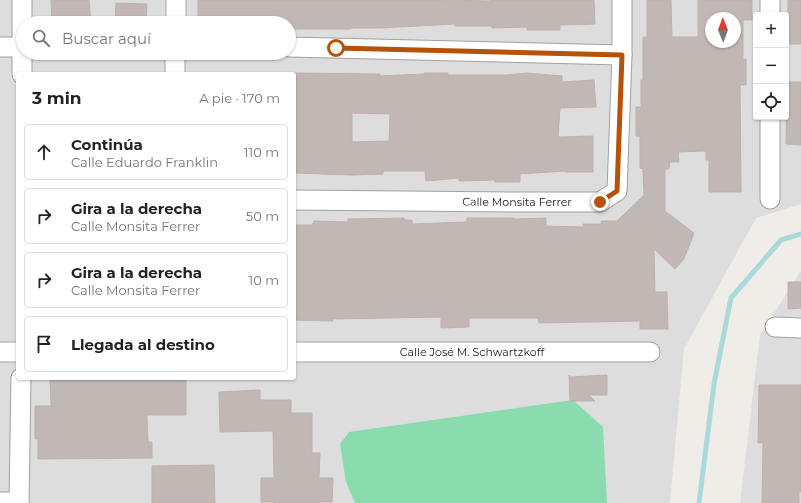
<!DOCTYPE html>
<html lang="es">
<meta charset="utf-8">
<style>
body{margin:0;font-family:Montserrat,sans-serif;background:#f2f2f2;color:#222}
.controls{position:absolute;right:12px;top:12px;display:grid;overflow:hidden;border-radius:4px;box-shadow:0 1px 3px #0004}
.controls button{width:36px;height:36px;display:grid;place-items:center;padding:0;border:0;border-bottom:1px solid #e0e0e0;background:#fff;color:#222;font:20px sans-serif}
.compass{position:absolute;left:705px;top:12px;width:36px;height:36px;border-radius:50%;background:#fff;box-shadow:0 1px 3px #0004;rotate:359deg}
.stop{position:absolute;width:12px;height:12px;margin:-9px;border:3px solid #b45309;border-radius:50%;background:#fff}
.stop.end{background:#b45309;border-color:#fff;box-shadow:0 1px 4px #0008}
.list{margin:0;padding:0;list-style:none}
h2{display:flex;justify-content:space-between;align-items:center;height:52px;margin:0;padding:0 16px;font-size:17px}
h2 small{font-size:13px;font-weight:400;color:#767676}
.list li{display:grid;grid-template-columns:26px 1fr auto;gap:12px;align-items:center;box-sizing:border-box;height:56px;margin:0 8px 8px;padding:0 8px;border:1px solid #e0e0e0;border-radius:4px}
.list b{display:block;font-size:15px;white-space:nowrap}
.list p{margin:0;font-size:13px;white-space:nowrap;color:#767676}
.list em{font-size:13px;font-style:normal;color:#767676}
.icon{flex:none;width:22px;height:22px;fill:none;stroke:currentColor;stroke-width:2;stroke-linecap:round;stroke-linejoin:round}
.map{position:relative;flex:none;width:801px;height:503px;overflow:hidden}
.search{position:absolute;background:#fff;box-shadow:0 1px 3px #0004;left:16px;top:16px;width:280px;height:44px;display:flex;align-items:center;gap:10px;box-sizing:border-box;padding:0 14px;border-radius:22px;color:#767676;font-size:15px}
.panel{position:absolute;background:#fff;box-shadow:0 1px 3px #0004;left:16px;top:72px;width:280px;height:308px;border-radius:4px}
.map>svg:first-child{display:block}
.residential{fill:#deddde;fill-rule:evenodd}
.pitch{fill:#8adbae}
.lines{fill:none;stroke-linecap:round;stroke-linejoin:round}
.stream{stroke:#aad9dc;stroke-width:5}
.building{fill:#c1b7b4;stroke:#c1b1aa;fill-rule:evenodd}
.minor-casing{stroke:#a1a1a1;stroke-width:21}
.minor{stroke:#fff;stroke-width:19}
.route{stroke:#b45309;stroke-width:5}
.labels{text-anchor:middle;stroke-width:3;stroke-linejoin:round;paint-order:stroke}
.street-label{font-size:11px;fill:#202020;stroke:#fff}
</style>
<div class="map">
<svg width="801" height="503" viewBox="0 0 801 503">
<rect width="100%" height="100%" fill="#f0ece8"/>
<path class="residential" d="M 0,0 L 801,0 L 801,204 L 756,218 L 684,349 L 670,503 L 0,503 ZM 756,15 L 786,15 L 786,117 L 756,117 ZM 711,18 L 735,18 L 735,42 L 711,42 ZM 23,23 L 289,23 L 289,53 L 23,53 ZM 18,74 L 294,74 L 294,378 L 18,378 Z
M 801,271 L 801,503 L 740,503 L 760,335 Z"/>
<path class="pitch" d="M 573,400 L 603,427 L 607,503 L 355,503 L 346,482 L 340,444 L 349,432 Z"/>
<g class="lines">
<path class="stream" d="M 699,503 L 714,384 L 731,298 L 781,240 L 801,234"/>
</g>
<path class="building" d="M 51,0 L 89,0 L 91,23 L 52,23 Z
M 198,0 L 443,0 L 490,1 L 490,0 L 594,0 L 595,24 L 560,25 L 560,30 L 527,30 L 527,27 L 492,28 L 491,26 L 455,26 L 455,24 L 382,28 L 351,28 L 351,29 L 289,29 L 289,23 L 198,23 Z
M 647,0 L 671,0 L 672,37 L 698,37 L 698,0 L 752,0 L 752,20 L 743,20 L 743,59 L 746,59 L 746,85 L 740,85 L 741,192 L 709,192 L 709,160 L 706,160 L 706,151 L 678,152 L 679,162 L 670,162 L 669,169 L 665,169 L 665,211 L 694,233 L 684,259 L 675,269 L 654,249 L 655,292 L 667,292 L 668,329 L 640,329 L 640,321 L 539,323 L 538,318 L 469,318 L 469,327 L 441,328 L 441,317 L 332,319 L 333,321 L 294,320 L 294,225 L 312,225 L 314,221 L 348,222 L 348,219 L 404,218 L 404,220 L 412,220 L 412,224 L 467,222 L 467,218 L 514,218 L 514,219 L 546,218 L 546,226 L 583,227 L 583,224 L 601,224 L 601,221 L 617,221 L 644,195 L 643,169 L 640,168 L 640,136 L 636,136 L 636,107 L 641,107 L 641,80 L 643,80 L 643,37 L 647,37 ZM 711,18 L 735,18 L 735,42 L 711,42 Z
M 788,0 L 801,0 L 801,44 L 788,44 Z
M 116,3 L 147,4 L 146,23 L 115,23 Z
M 294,73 L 380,74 L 380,76 L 424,74 L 424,73 L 448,73 L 448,75 L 508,75 L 526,73 L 562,76 L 562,82 L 594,80 L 596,107 L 560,108 L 558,137 L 593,136 L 593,172 L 566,172 L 566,171 L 520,174 L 520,182 L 495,182 L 495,180 L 459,181 L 459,178 L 426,181 L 425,171 L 383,171 L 383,174 L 352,175 L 294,173 ZM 352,113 L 390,114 L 389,141 L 352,142 Z
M 787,82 L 801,82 L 801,145 L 786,144 Z
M 788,282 L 801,282 L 801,308 L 788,309 Z
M 569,375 L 570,377 L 607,375 L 607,395 L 589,395 L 595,401 L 570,401 Z
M 80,378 L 186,378 L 186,415 L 147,415 L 148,442 L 152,442 L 152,458 L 38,459 L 38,439 L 35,439 L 35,406 L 51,406 L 50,379 Z
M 759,385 L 801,385 L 801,492 L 799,492 L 799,503 L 762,503 L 763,443 L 758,443 Z
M 260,390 L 260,400 L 291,400 L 291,413 L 312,413 L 312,453 L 320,453 L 319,478 L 333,478 L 332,502 L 319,502 L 319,503 L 274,503 L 274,502 L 261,502 L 261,478 L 274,478 L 273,431 L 220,432 L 219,392 Z
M 214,465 L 215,503 L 152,503 L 152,466 Z"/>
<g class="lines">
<g class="minor-casing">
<g id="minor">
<path d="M 770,15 L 770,0"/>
<path d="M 176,23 L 176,0"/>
<path d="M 0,47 L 23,47"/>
<path d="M 289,47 L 622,55"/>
<path d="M 175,53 L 175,74"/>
<path d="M 22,74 L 22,0"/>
<path d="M 770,199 L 770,117"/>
<path id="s1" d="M 294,200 L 518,202 L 600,202 L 617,191 L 622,55 L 622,0"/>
<path d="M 775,327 L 801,328"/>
<path d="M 0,352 L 18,352"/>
<path id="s2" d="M 294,352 L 650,352"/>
<path d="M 0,502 L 19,502"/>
<path d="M 19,503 L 21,378"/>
</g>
</g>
<use href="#minor" class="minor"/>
</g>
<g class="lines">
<path class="route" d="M 336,48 L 622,55 L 617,191 L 600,202"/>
</g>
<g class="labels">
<g class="street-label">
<text dy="4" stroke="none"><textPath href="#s1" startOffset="223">Calle Monsita Ferrer</textPath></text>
<text dy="4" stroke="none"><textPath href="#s2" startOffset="178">Calle José M. Schwartzkoff</textPath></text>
</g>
</g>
</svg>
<div class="controls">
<button>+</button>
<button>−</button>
<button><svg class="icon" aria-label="locate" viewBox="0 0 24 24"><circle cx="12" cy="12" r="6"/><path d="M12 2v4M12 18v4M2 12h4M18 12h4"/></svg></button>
</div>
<svg class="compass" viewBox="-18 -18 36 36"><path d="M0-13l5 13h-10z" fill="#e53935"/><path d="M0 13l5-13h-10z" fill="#767676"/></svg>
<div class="stop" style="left:336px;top:48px"></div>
<div class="stop end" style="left:600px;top:202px"></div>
<div class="search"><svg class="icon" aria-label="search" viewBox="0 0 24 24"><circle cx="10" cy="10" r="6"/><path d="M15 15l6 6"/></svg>Buscar aquí</div>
<section class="panel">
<h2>3 min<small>A pie · 170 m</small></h2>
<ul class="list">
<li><svg class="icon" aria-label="ahead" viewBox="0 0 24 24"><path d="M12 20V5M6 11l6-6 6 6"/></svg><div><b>Continúa</b><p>Calle Eduardo Franklin</p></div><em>110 m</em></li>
<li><svg class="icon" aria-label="right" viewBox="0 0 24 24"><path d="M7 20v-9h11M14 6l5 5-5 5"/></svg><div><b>Gira a la derecha</b><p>Calle Monsita Ferrer</p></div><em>50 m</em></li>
<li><svg class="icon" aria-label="right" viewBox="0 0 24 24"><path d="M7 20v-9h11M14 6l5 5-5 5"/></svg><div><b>Gira a la derecha</b><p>Calle Monsita Ferrer</p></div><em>10 m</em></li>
<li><svg class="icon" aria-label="arrive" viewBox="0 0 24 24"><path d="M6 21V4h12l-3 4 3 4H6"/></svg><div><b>Llegada al destino</b></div></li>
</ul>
</section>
</div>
